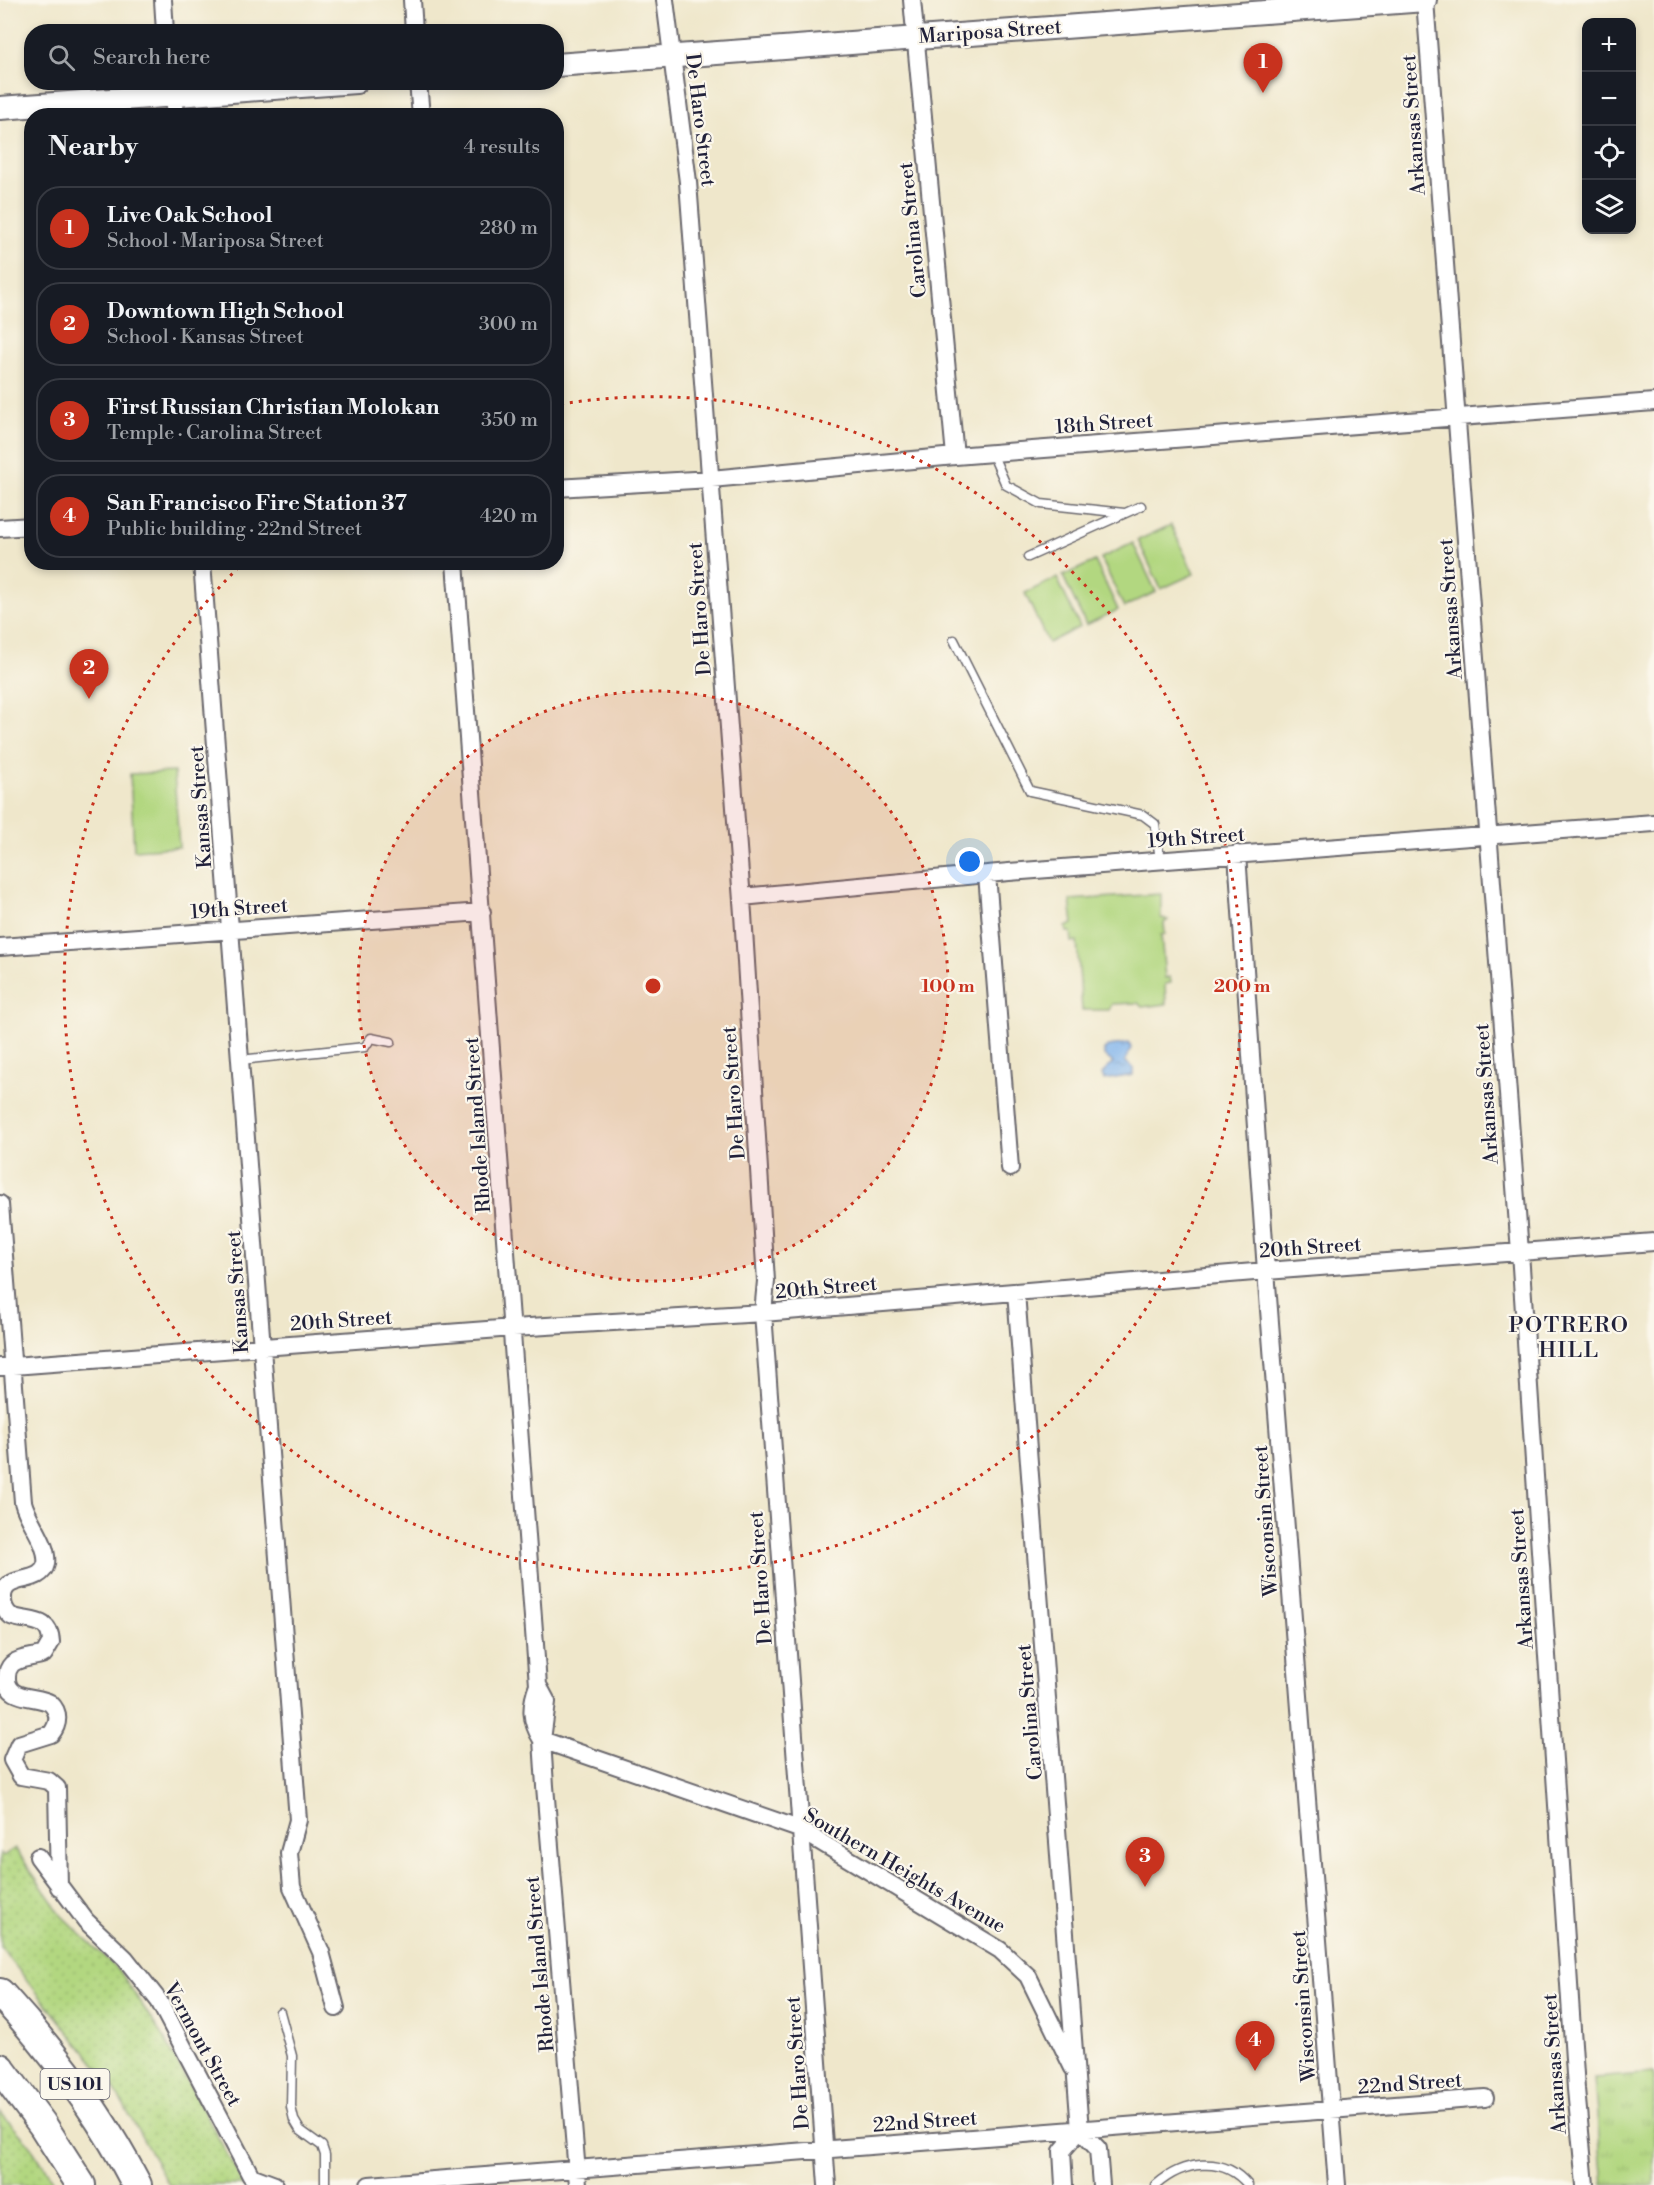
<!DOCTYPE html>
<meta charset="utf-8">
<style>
body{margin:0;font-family:"Libre Bodoni",serif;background:#242831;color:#f1f3f6}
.controls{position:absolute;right:18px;top:18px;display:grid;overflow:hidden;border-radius:12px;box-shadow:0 3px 9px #0003}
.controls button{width:54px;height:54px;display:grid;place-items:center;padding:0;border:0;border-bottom:2px solid #363941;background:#171b24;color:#f1f3f6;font:30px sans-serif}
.you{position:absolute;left:970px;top:862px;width:21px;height:21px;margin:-15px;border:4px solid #fff;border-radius:50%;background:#1a73e8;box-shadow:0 0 0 9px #1a73e833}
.badge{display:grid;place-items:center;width:39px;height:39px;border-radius:50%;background:#c8321e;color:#fff;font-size:20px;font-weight:700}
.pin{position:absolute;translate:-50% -50px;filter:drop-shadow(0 2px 3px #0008)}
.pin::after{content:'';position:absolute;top:32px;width:21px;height:18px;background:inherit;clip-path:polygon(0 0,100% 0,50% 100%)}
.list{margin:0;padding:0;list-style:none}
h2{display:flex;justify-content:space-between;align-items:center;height:78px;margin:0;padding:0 24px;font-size:26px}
h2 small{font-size:20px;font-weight:400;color:#9ea1a6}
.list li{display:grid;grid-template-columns:39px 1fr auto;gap:18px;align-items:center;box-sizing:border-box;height:84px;margin:0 12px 12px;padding:0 12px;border:2px solid #363941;border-radius:24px}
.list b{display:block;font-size:22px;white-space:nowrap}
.list p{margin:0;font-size:20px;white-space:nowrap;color:#9ea1a6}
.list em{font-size:20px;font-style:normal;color:#9ea1a6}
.icon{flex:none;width:33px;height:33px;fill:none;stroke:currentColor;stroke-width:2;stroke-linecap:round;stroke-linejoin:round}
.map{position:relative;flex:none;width:1654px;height:2185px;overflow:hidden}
.search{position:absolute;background:#171b24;box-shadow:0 3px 9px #0003;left:24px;top:24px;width:540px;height:66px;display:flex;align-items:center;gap:15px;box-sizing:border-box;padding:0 21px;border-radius:24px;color:#9ea1a6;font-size:22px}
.panel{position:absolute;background:#171b24;box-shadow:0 3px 9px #0003;left:24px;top:108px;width:540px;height:462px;border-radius:24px}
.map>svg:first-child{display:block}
.grass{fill:url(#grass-dots);stroke:#6a7c5e;stroke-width:1.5}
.park{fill:url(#park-tufts);stroke:#6a7c5e;stroke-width:1.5}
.pitch{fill:#b2d780;stroke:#6a7c5e;stroke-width:1.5}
.water{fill:url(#water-ripples);stroke:#506a94;stroke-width:1.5}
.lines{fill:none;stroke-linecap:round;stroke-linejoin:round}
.lane-casing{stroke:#6a676d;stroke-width:11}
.street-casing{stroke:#6a676d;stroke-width:20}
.secondary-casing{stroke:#6a676d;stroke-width:26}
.highway-casing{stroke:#6a676d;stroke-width:32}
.lane{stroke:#fff;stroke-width:8}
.street{stroke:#fff;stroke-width:16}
.secondary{stroke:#fff;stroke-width:22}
.highway{stroke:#fff;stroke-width:28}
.ring{fill:none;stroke:#c8321e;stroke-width:3;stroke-dasharray:3 6}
.labels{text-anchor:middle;stroke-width:4.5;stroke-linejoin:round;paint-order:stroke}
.shield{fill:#fbf7ec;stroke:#636270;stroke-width:1.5}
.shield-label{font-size:18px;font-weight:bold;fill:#22223b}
.street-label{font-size:20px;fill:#22223b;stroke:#fbf7ec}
.quarter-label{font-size:22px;letter-spacing:1.5px;fill:#22223b;stroke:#fbf7ec}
.centre{fill:#c8321e;stroke:#fbf7ec;stroke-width:3}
.ring-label{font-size:18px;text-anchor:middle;font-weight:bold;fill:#c8321e;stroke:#fbf7ec;stroke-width:4.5;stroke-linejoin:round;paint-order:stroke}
</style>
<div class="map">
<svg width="1654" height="2185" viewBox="0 0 1654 2185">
<defs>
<pattern id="grass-dots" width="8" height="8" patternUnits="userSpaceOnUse" patternTransform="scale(1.5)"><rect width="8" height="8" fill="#b2d780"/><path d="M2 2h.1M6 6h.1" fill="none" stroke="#99b870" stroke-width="1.8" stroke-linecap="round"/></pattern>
<pattern id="park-tufts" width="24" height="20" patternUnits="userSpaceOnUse" patternTransform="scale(1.5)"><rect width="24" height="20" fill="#b2d780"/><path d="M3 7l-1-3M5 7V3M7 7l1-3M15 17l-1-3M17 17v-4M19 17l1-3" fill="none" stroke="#99b870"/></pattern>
<pattern id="water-ripples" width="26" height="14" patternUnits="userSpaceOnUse" patternTransform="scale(1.5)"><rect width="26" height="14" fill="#7eb2ec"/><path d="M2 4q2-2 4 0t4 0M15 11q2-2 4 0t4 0" fill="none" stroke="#6790c0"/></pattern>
</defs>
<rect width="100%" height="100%" fill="#fbf7ec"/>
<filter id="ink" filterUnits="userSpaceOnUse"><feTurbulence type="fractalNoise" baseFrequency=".0167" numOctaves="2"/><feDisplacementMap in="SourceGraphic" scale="12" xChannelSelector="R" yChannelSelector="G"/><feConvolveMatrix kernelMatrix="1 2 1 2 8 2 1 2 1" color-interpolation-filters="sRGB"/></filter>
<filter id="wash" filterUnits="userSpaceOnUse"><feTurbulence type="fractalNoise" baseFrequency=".008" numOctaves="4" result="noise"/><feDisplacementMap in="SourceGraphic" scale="24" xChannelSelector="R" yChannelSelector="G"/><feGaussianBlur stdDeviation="1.35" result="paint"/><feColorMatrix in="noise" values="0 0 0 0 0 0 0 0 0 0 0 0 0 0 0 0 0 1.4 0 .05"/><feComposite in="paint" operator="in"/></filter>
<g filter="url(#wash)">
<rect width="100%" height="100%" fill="#efe7cb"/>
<path class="grass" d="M 15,1848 L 62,1916 L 121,1973 L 165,2040 L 244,2185 L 169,2185 L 112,2085 L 0,1947 L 0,1853 L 3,1856 Z
M 0,2112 L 30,2145 L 56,2185 L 0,2185 Z"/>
<path class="park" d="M 1654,2073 L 1654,2185 L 1603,2185 L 1594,2078 Z"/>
<path class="pitch" d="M 1171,525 L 1194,574 L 1161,589 L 1138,540 Z
M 1133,543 L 1156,592 L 1124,607 L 1101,558 Z
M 1095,561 L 1118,610 L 1086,625 L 1063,576 Z
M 1057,578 L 1080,627 L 1048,643 L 1025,593 Z
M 174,772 L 179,847 L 134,850 L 130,774 Z
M 1161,894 L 1161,918 L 1168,920 L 1164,923 L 1165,934 L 1161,935 L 1165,978 L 1170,977 L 1171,983 L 1165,984 L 1166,1004 L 1142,1007 L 1138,1003 L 1112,1004 L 1109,1010 L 1082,1010 L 1077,942 L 1072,942 L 1071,932 L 1067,932 L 1066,927 L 1073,924 L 1070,900 Z"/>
<path class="water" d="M 1129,1043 L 1131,1048 L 1125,1061 L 1133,1068 L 1133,1075 L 1104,1080 L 1102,1074 L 1113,1063 L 1104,1055 L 1104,1050 L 1109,1046 Z"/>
</g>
<g filter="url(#ink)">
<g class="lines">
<g class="lane-casing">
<path id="lane" d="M 992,453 L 1006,485 L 1041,504 L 1124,513
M 1028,557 L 1141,506
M 954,640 L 1030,791 L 1143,815 L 1155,824 L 1160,860
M 240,1060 L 365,1047 L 371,1038 L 391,1042
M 280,2012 L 292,2056 L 291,2107 L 294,2120 L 300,2130 L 322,2146 L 325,2155 L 325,2185
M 1156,2185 C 1182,2162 1223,2154 1248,2185"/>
</g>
<g class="street-casing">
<path id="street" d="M 163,0 L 165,32
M 412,0 L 414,32
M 665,0 L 688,182 L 743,914 L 766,1281 L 763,1313 L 827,2185
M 912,0 L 955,456
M 1425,0 L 1520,1252 L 1576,2089 L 1585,2185
M 169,82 L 176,116
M 418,82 L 421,116
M 556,488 L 711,479 L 955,456 L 1654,402
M 0,528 L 32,526
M 202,562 L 298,1820 L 289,1853 L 292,1887 L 321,1952 L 336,2008
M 455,562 L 538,1685 L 547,1702 L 542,1740 L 545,1786 L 578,2185
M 1237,854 L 1266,1271 L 1337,2185
M 987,874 L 1010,1168
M 742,897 L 1009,872 L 1654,823
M 0,947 L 482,912
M 0,1204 L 23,1502 C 28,1522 49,1544 46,1564 C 41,1587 1,1571 3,1600 C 3,1607 6,1612 11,1616 C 28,1623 50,1616 51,1642 L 44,1654 C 34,1658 20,1657 12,1664 C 9,1667 7,1672 7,1677 C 6,1701 36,1695 50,1703 C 60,1712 59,1724 51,1734 L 19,1744 L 12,1760 L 21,1776 L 49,1781 L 57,1788 L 59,1887
M 1016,1292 L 1080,2130 L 1098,2149 L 1101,2185
M 0,1367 L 513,1328 L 763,1313 L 1266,1271 L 1654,1242
M 538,1685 C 530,1706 530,1721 542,1740
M 542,1740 L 799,1829 L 1000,1950 L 1028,1976 L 1073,2068
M 38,1857 L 86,1921 L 125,1958 L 159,2001 L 251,2176 L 275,2185
M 369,2185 L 1485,2098
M 1064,2185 L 1062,2151 L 1080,2130"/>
</g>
<g class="secondary-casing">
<path id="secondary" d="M 556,65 L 1425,0
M 0,108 L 356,82"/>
</g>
<g class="highway-casing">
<path id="highway" d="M 0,1993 C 53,2051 101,2115 137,2185
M 0,2068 L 42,2124 L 81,2185"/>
</g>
<use href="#lane" class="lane"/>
<use href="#street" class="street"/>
<use href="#secondary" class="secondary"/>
<use href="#highway" class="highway"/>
</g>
</g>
<circle cx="653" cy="986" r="295" fill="#c8321e" fill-opacity=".12"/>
<g class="ring">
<circle cx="653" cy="986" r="295"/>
<path d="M561 404A589 589 0 1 1 240 566"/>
</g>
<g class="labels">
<rect class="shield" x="40.5" y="2069" width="69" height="30" rx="4.5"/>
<g class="shield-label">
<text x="75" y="2090">US 101</text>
</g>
<g class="street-label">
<text transform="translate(990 31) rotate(-4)" y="7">Mariposa Street</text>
<text transform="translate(701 120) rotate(83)" y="7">De Haro Street</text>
<text transform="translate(1413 125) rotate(-94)" y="7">Arkansas Street</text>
<text transform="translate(912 230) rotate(-96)" y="7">Carolina Street</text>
<text transform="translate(1104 423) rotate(-4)" y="7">18th Street</text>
<text transform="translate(699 609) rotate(-94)" y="7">De Haro Street</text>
<text transform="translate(1450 609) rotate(-94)" y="7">Arkansas Street</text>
<text transform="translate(200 807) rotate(-94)" y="7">Kansas Street</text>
<text transform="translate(1196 837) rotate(-4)" y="7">19th Street</text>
<text transform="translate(239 908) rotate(-4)" y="7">19th Street</text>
<text transform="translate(733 1093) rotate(-94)" y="7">De Haro Street</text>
<text transform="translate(1486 1094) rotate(-94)" y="7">Arkansas Street</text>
<text transform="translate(477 1125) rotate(-94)" y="7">Rhode Island Street</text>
<text transform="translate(1310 1247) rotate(-4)" y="7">20th Street</text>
<text transform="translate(826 1287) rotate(-5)" y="7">20th Street</text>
<text transform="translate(237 1292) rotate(-94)" y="7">Kansas Street</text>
<text transform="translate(341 1320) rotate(-4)" y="7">20th Street</text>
<text transform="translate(1265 1521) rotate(-94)" y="7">Wisconsin Street</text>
<text transform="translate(760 1578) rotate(-94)" y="7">De Haro Street</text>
<text transform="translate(1521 1579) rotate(-94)" y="7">Arkansas Street</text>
<text transform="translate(1029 1712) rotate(-95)" y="7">Carolina Street</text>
<text transform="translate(905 1870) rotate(30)" y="7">Southern Heights Avenue</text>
<text transform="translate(539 1964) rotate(-95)" y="7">Rhode Island Street</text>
<text transform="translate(1303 2006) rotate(-94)" y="7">Wisconsin Street</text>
<text transform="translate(203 2044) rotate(61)" y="7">Vermont Street</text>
<text transform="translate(797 2063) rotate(-94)" y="7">De Haro Street</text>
<text transform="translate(1554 2064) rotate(-94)" y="7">Arkansas Street</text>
<text transform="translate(1410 2083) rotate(-4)" y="7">22nd Street</text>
<text transform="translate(925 2121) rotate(-4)" y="7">22nd Street</text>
</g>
<g class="quarter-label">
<text x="1569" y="1332">POTRERO<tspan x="1569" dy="25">HILL</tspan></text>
</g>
</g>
<circle cx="653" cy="986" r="9" class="centre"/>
<g class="ring-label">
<text x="948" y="992">100 m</text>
<text x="1242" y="992">200 m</text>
</g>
</svg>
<div class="controls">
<button>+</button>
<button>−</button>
<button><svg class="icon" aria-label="locate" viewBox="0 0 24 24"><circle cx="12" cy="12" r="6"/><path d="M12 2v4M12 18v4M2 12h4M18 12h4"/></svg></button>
<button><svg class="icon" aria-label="layers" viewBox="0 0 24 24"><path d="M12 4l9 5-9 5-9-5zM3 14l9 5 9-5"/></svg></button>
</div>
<div class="you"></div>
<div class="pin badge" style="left:1263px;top:93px">1</div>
<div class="pin badge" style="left:89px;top:699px">2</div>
<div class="pin badge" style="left:1145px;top:1887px">3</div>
<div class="pin badge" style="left:1255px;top:2071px">4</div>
<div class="search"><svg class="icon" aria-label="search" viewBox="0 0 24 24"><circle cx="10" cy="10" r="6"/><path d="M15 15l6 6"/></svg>Search here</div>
<section class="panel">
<h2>Nearby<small>4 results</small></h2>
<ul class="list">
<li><span class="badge">1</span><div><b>Live Oak School</b><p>School · Mariposa Street</p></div><em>280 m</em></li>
<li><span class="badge">2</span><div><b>Downtown High School</b><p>School · Kansas Street</p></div><em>300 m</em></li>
<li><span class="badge">3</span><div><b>First Russian Christian Molokan</b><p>Temple · Carolina Street</p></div><em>350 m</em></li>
<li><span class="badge">4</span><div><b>San Francisco Fire Station 37</b><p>Public building · 22nd Street</p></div><em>420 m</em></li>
</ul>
</section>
</div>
